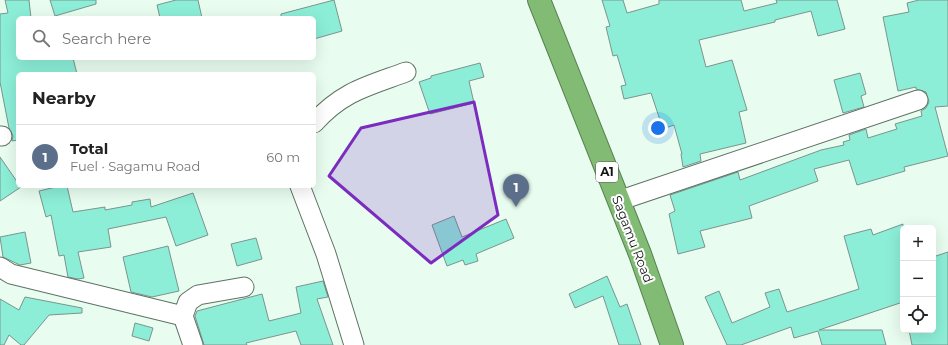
<!DOCTYPE html>
<meta charset="utf-8">
<style>
body{margin:0;font-family:Montserrat,sans-serif;background:#f2f2f2;color:#222}
.controls{position:absolute;right:12px;bottom:12px;display:grid;overflow:hidden;border-radius:6px;box-shadow:0 4px 16px #0002}
.controls button{width:36px;height:36px;display:grid;place-items:center;padding:0;border:0;border-bottom:1px solid #e0e0e0;background:#fff;color:#222;font:20px sans-serif}
.you{position:absolute;left:658px;top:128px;width:14px;height:14px;margin:-10px;border:3px solid #fff;border-radius:50%;background:#1a73e8;box-shadow:0 0 0 6px #1a73e833}
.badge{display:grid;place-items:center;width:26px;height:26px;border-radius:50%;background:#d93025;color:#fff;font-size:13px;font-weight:700}
.pin{position:absolute;translate:-50% -33px;filter:drop-shadow(0 1px 2px #0008)}
.pin::after{content:'';position:absolute;top:21px;width:14px;height:12px;background:inherit;clip-path:polygon(0 0,100% 0,50% 100%)}
.list{margin:0;padding:0;list-style:none}
h2{display:flex;justify-content:space-between;align-items:center;height:52px;margin:0;padding:0 16px;font-size:17px}
h2 small{font-size:13px;font-weight:400;color:#767676}
.list li{display:grid;grid-template-columns:26px 1fr auto;gap:12px;align-items:center;box-sizing:border-box;height:64px;padding:0 16px;border-top:1px solid #e0e0e0}
.list b{display:block;font-size:15px;white-space:nowrap}
.list p{margin:0;font-size:13px;white-space:nowrap;color:#767676}
.list em{font-size:13px;font-style:normal;color:#767676}
.icon{flex:none;width:22px;height:22px;fill:none;stroke:currentColor;stroke-width:2;stroke-linecap:round;stroke-linejoin:round}
.map{position:relative;flex:none;width:948px;height:345px;overflow:hidden}
.search{position:absolute;background:#fff;box-shadow:0 4px 16px #0002;left:16px;top:16px;width:300px;height:44px;display:flex;align-items:center;gap:10px;box-sizing:border-box;padding:0 14px;border-radius:6px;color:#767676;font-size:15px}
.panel{position:absolute;background:#fff;box-shadow:0 4px 16px #0002;left:16px;top:72px;width:300px;height:116px;border-radius:6px}
.map>svg:first-child{display:block}
.building{fill:#8ceed7;stroke:#7c948d}
.lines{fill:none;stroke-linecap:round;stroke-linejoin:round}
.minor-casing{stroke:#5f7266;stroke-width:21}
.highway-casing{stroke:#598152;stroke-width:24}
.minor{stroke:#fff;stroke-width:19}
.highway{stroke:#81bb74;stroke-width:22}
.marked{fill:#7b2cbf;fill-opacity:0.2;stroke:#7b2cbf;stroke-width:3;stroke-linejoin:round}
.labels{text-anchor:middle;stroke-width:4;stroke-linejoin:round;paint-order:stroke}
.shield{fill:#fff;stroke:#575c59;stroke-width:1}
.shield-label{font-size:12px;font-weight:bold;fill:#0f1612}
.street-label{font-size:13px;fill:#0f1612;stroke:#fff}
</style>
<div class="map">
<svg width="948" height="345" viewBox="0 0 948 345">
<rect width="100%" height="100%" fill="#e8fdf0"/>
<path class="building" d="M 5,0 L 29,0 L 31,18 L 18,18 L 18,58 L 73,58 L 77,74 L 18,74 L 18,140 L 12,141 L 13,136 L 9,128 L 0,82 L 0,14 L 8,13 Z
M 50,0 L 96,0 L 96,4 L 55,16 Z
M 176,0 L 198,0 L 202,18 L 160,18 L 157,5 Z
M 334,0 L 342,31 L 314,39 L 314,18 L 281,18 L 281,14 Z
M 602,0 L 623,0 L 627,13 L 659,4 L 659,0 L 741,0 L 744,11 L 777,3 L 776,0 L 837,0 L 845,29 L 818,36 L 811,11 L 775,20 L 775,22 L 699,40 L 706,67 L 732,60 L 747,110 L 739,112 L 746,143 L 700,154 L 701,161 L 683,167 L 681,154 L 682,154 L 674,125 L 663,129 L 651,93 L 624,99 L 621,86 L 626,85 L 617,55 L 613,56 L 606,27 L 610,26 Z
M 919,0 L 948,0 L 948,106 L 935,107 L 948,156 L 904,167 L 905,171 L 857,185 L 849,160 L 814,169 L 818,181 L 749,206 L 752,218 L 700,231 L 705,247 L 678,254 L 669,214 L 675,211 L 670,195 L 738,172 L 740,180 L 821,150 L 844,145 L 843,142 L 850,140 L 849,135 L 866,129 L 868,138 L 897,129 L 895,124 L 922,116 L 921,111 L 926,108 L 929,102 L 926,92 L 916,89 L 916,87 L 898,91 L 883,17 L 909,12 L 907,3 Z
M 480,63 L 484,77 L 469,81 L 474,103 L 430,114 L 419,82 L 431,78 L 431,76 Z
M 860,73 L 866,94 L 861,96 L 864,107 L 843,113 L 834,80 Z
M 0,157 L 18,183 L 18,186 L 21,187 L 0,201 Z
M 60,186 L 67,186 L 73,212 L 105,207 L 105,210 L 132,205 L 132,202 L 150,199 L 151,207 L 193,193 L 208,235 L 176,246 L 166,217 L 108,229 L 111,247 L 78,252 L 84,278 L 78,279 L 68,277 L 64,255 L 59,256 L 51,215 L 46,217 L 39,191 Z
M 454,216 L 462,237 L 506,219 L 514,238 L 476,254 L 478,261 L 465,265 L 463,260 L 447,266 L 432,225 Z
M 903,224 L 903,302 L 819,330 L 882,330 L 886,345 L 822,345 L 818,331 L 794,338 L 791,327 L 741,345 L 727,345 L 705,297 L 719,291 L 732,323 L 770,307 L 765,293 L 779,289 L 787,312 L 859,289 L 844,236 L 871,229 L 873,235 Z
M 25,232 L 31,263 L 20,265 L 3,257 L 0,237 Z
M 256,238 L 262,259 L 237,266 L 231,244 Z
M 168,246 L 179,291 L 152,297 L 131,292 L 123,257 Z
M 948,252 L 948,345 L 912,345 L 909,330 L 933,330 L 933,257 Z
M 607,276 L 620,307 L 627,304 L 641,345 L 619,345 L 603,296 L 575,308 L 569,294 Z
M 323,281 L 328,297 L 317,299 L 333,345 L 301,345 L 296,331 L 246,343 L 247,345 L 204,345 L 195,316 L 197,311 L 262,294 L 269,321 L 301,313 L 296,287 Z
M 25,297 L 82,308 L 82,313 L 49,315 L 24,345 L 21,345 L 9,335 L 4,345 L 0,345 L 0,299 L 19,310 Z
M 135,323 L 153,328 L 149,341 L 132,336 Z"/>
<g class="lines">
<g class="minor-casing">
<path id="minor" d="M 314,123 C 343,91 368,86 406,72
M 0,136 L 2,136
M 300,186 L 326,254 L 354,345
M 618,201 L 918,100
M 0,267 L 11,274 L 183,316
M 193,345 L 183,316 L 188,302 L 198,295 L 244,287"/>
</g>
<g class="highway-casing">
<path id="highway" d="M 539,0 L 640,254 L 672,345"/>
</g>
<use href="#minor" class="minor"/>
<use href="#highway" class="highway"/>
</g>
<path class="marked" d="M 474,102 L 498,215 L 431,263 L 329,176 L 361,128 Z"/>
<g class="labels">
<rect class="shield" x="596" y="162" width="22" height="20" rx="3"/>
<g class="shield-label">
<text x="607" y="176">A1</text>
</g>
<g class="street-label">
<text transform="translate(633 239) rotate(69)" y="5">Sagamu Road</text>
</g>
</g>
</svg>
<div class="controls">
<button>+</button>
<button>−</button>
<button><svg class="icon" aria-label="locate" viewBox="0 0 24 24"><circle cx="12" cy="12" r="6"/><path d="M12 2v4M12 18v4M2 12h4M18 12h4"/></svg></button>
</div>
<div class="you"></div>
<div class="pin badge" style="left:516px;top:207px;background:#5c6f8a">1</div>
<div class="search"><svg class="icon" aria-label="search" viewBox="0 0 24 24"><circle cx="10" cy="10" r="6"/><path d="M15 15l6 6"/></svg>Search here</div>
<section class="panel">
<h2>Nearby<small></small></h2>
<ul class="list">
<li><span class="badge" style="background:#5c6f8a">1</span><div><b>Total</b><p>Fuel · Sagamu Road</p></div><em>60 m</em></li>
</ul>
</section>
</div>
